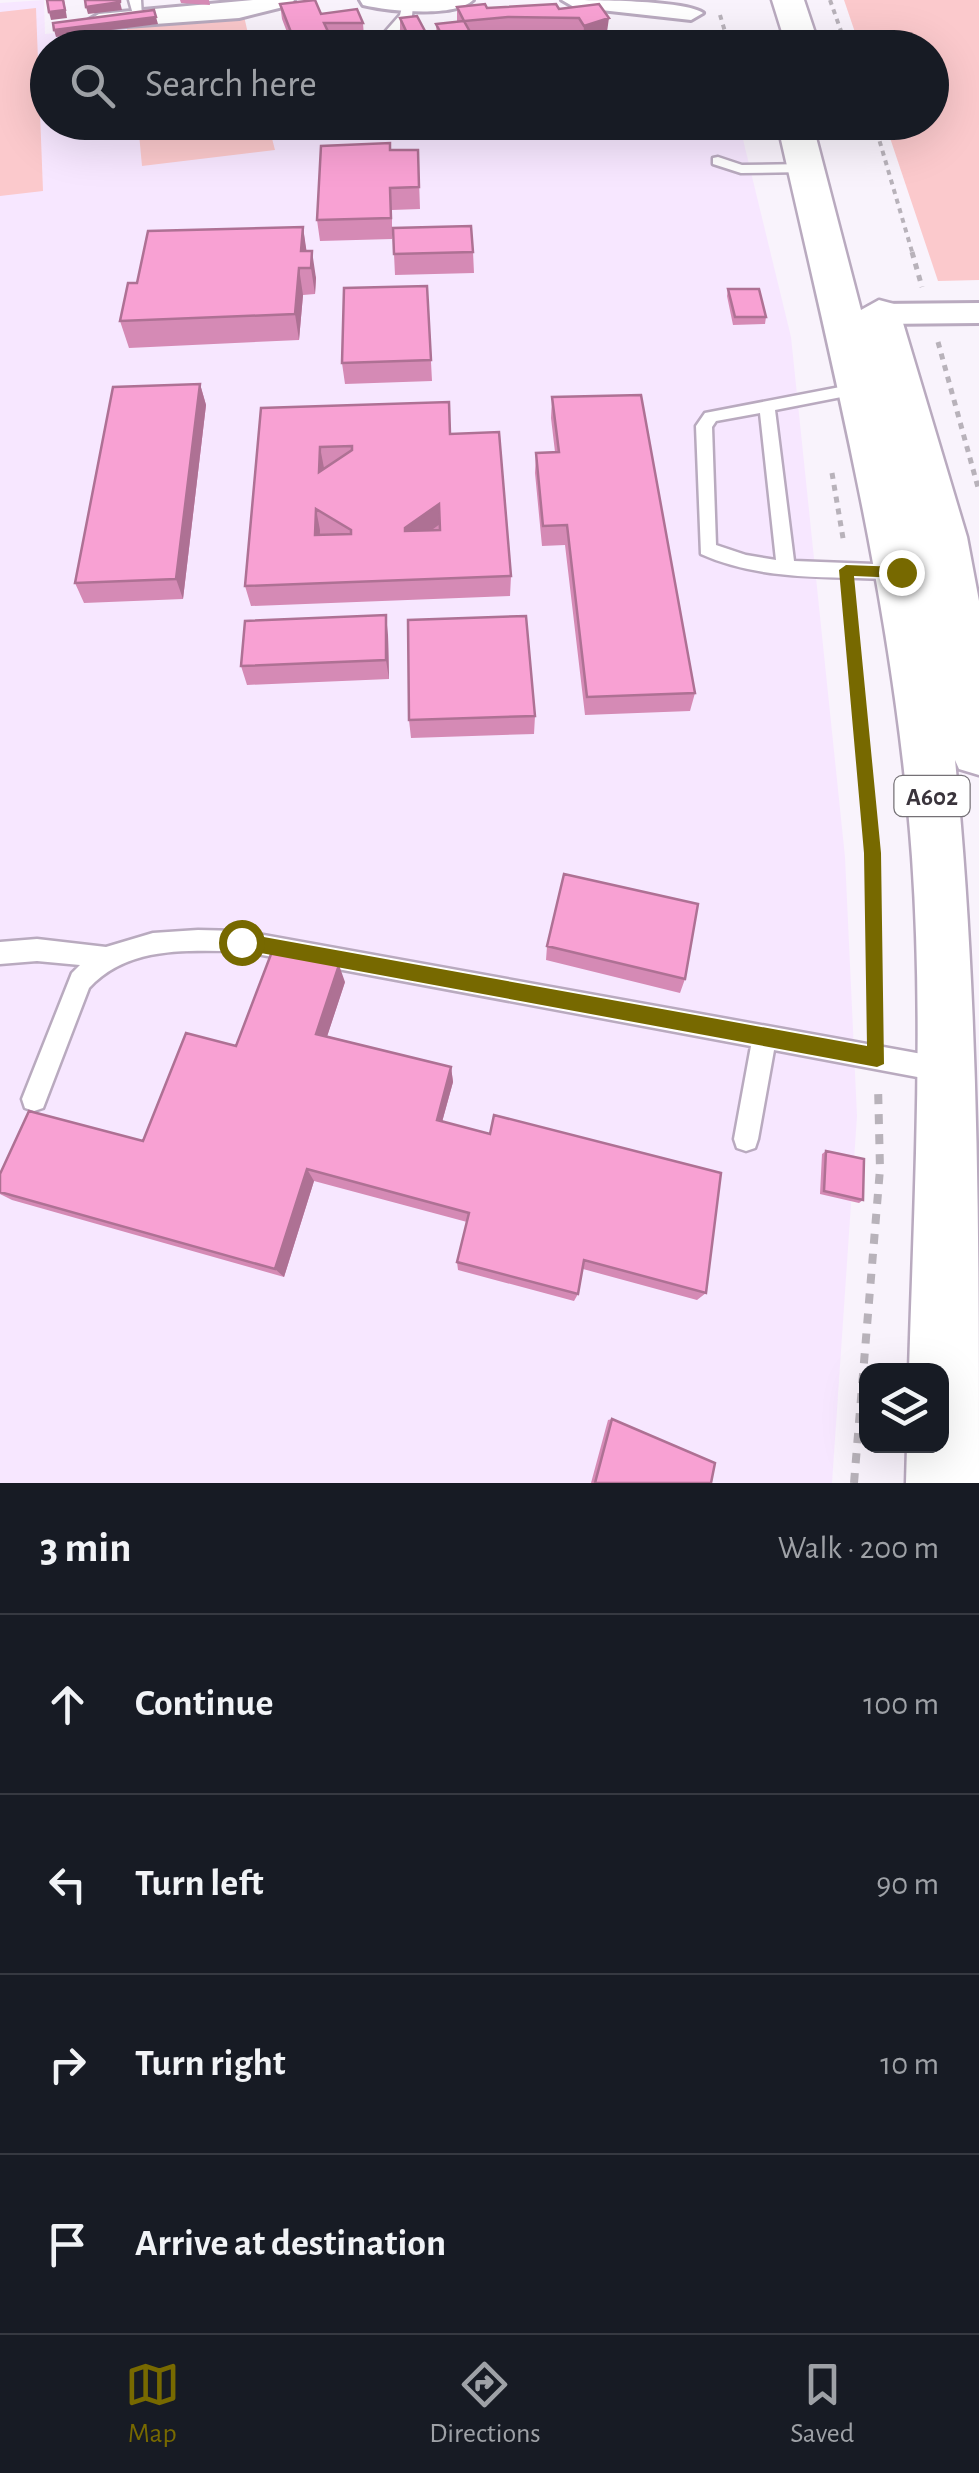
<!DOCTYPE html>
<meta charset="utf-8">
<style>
body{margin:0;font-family:"Alegreya Sans",sans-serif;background:#242831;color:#f1f3f6}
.controls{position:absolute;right:30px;bottom:30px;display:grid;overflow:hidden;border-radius:20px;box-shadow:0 10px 40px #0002}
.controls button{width:90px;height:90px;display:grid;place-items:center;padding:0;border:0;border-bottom:2px solid #363941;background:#171b24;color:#f1f3f6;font:50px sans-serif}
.stop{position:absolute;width:30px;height:30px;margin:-22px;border:8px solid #776900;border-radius:50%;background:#fff}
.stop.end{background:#776900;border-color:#fff;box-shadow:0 2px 10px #0008}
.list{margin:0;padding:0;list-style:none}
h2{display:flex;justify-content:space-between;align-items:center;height:130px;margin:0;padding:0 40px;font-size:42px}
h2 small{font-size:32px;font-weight:400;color:#9ea1a6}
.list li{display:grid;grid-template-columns:65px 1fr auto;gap:30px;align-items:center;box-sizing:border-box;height:180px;padding:0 40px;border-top:2px solid #363941}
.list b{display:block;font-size:38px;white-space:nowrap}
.list em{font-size:32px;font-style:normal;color:#9ea1a6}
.icon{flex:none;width:55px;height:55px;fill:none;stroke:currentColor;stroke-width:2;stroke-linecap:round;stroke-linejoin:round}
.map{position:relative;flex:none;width:979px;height:1483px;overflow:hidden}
.search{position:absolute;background:#171b24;box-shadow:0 10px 40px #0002;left:30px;right:30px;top:30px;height:110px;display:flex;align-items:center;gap:25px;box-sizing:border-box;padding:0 35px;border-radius:55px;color:#9ea1a6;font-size:38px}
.sheet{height:850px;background:#171b24}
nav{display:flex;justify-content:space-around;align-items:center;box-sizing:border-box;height:140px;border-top:2px solid #363941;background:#171b24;font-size:28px;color:#9ea1a6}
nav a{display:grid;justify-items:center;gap:5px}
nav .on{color:#776900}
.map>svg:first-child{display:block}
.built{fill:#f7e7ff}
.green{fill:#fbc9cc}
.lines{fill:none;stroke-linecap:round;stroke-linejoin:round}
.lane-casing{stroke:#b9aabf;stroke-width:5}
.street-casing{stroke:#b9aabf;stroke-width:6}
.primary-casing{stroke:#b9aabf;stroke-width:5}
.path-far3{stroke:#b8b2ba;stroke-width:4;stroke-dasharray:5 5;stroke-linecap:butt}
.path-far2{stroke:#b8b2ba;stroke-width:5;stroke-dasharray:6 6;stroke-linecap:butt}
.path-far1{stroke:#b8b2ba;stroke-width:6;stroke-dasharray:8 8;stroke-linecap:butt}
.path{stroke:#b8b2ba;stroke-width:8;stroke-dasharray:10 10;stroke-linecap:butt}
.lane{fill:#fff;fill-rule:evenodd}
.street{fill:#fff;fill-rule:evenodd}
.primary{fill:#fff;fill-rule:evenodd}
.wall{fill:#d58ab5}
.shaded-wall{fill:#ae7194}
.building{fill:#f8a1d3;stroke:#ae7194;stroke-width:2.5;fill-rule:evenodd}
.route{fill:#776900}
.labels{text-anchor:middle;stroke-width:10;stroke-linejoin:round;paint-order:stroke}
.shield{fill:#fff;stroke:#757176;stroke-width:2.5}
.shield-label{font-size:25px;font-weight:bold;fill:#3a343c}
</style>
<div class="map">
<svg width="979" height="1483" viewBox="0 0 979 1483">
<rect width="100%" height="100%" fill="#f9f3fc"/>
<path class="built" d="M 44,0 L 45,34 L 240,16 L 251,47 L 48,48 L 48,122 L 739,123 L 791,337 L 845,857 L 857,1116 L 832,1483 L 0,1483 L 0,3 Z"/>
<path class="green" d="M 844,0 L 979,0 L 979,280 L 938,281 L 885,123 L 932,122 L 932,48 L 860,47 Z
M 36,8 L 43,191 L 0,196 L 0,12 Z
M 244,16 L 251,47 L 129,47 L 127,29 Z
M 138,123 L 268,123 L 275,150 L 142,166 Z"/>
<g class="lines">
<g class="lane-casing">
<path id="lane" d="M 129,0 L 141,0 L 142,18 L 134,18 Z
M 403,3 L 413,5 L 412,16 L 397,33 L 399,48 L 387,48 L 385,32 L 400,15 Z
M 718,157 L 742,165 L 806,164 L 813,168 L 806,172 L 741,173 L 713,164 L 713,158 Z
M 861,383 L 869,388 L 867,392 L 775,410 L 794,561 L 900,565 L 909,572 L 906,577 C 891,581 874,578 858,578 C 805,577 750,576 701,554 L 696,426 L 705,413 ZM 760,413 L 776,560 L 746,555 L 716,545 L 712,427 L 716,421 Z
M 198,930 L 241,931 L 944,1058 L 952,1062 L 956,1070 L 952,1078 L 944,1082 L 774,1050 L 758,1139 L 755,1148 L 746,1151 L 737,1148 L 734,1139 L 751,1046 L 241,951 C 187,951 129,945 89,988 L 43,1108 L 34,1111 L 25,1108 L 22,1099 L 72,973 L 80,965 L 37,961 L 0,964 L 0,942 L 37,939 L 106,947 L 153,933 Z"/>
</g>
<g class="street-casing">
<path id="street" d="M 253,0 L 294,0 L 291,5 L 239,18 L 99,28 L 87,21 L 99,14 Z
M 360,0 L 473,0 C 455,18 388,11 363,5 Z
M 562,0 C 591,0 685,0 703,13 L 691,20 L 574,7 Z
M 979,303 L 979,323 L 879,324 L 868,321 L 863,314 L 868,307 L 879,304 Z"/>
</g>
<g class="primary-casing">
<path id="primary" d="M 772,0 L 804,0 L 820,48 L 787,48 Z
M 777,122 L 812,122 L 861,310 L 879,300 L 894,304 L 900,313 L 967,537 L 979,601 L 979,775 L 959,769 L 955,760 C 979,998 979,1242 979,1483 L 906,1483 L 907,1446 L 942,1446 L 942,1370 L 909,1370 C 914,1200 924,1028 912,857 C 894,608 832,365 777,122 Z"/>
</g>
<path class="path-far3" d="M 830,0 L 847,48
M 720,15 L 730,48
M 753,122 L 757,139
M 874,122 L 913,255"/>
<path class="path-far2" d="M 912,252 L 922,287
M 938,342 L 979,491
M 832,473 L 844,544"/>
<path class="path-far1" d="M 849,597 L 873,853 L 876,977"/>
<path class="path" d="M 876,975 L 877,1028
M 854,1483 L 880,1169 L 878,1085"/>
<use href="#lane" class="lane"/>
<use href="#street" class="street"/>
<use href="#primary" class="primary"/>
</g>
<path class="wall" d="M 180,0 L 209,0 L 210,5 L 181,3 Z
M 280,4 L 363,23 L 364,37 L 331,38 L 334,48 L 293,48 L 282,19 Z
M 599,4 L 607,32 L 583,40 L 578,32 L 507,31 L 472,35 L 479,48 L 441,48 L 437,39 L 436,24 L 457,22 L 457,7 L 559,9 Z
M 400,18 L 434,48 L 408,48 L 400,33 Z
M 390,150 L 418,150 L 420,209 L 392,210 L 392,239 L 320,241 L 317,220 Z
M 303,227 L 306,251 L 316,278 L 315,294 L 303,295 L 299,340 L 129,348 L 120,321 L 137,283 Z
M 473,252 L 474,273 L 395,275 L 394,254 Z
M 427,286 L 432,381 L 345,384 L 342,363 Z
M 728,289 L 766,317 L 765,324 L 733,325 L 727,296 Z
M 200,384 L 206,405 L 183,599 L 84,603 L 75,583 Z
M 552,397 L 695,693 L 690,711 L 585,715 L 565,545 L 542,546 L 535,473 L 536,453 L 555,452 L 551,418 Z
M 261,408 L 450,434 L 511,576 L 510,596 L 251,606 L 245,586 Z
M 388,635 L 389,679 L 247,685 L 241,666 Z
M 535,716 L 534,734 L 411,738 L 409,720 Z
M 547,946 L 685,979 L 680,993 L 546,960 Z
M 345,982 L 327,1036 L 451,1067 L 453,1082 L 442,1122 L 706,1293 L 697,1300 L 583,1269 L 578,1294 L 574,1301 L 458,1270 L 457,1262 L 467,1222 L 314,1181 L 284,1277 L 12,1200 L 0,1194 L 0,1174 L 143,1141 L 236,1046 Z
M 826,1151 L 863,1200 L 859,1203 L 820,1194 L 822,1154 Z
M 612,1419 L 711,1483 L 591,1483 L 608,1420 Z"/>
<path class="shaded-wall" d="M 64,0 L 67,18 L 51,20 L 49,12 Z
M 120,2 L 122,10 L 88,14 L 86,7 Z
M 156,17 L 158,24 L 56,37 L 54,30 Z
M 609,18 L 607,32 L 583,40 L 584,26 Z
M 332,40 L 332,48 L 296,48 L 296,45 Z
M 303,227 L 307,254 L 301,251 Z
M 312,251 L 316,278 L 315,294 L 311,268 Z
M 299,268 L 303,295 L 299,340 L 295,314 Z
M 200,384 L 206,405 L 183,599 L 176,579 Z
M 320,447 L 324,468 L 319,472 Z
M 439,504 L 440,524 L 407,548 L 405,528 Z
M 316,509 L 320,530 L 319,555 L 315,535 Z
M 386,615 L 388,635 L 389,679 L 386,660 Z
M 339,965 L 345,982 L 323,1049 L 316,1034 Z
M 451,1067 L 453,1082 L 439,1133 L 437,1120 Z
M 307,1169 L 314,1181 L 284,1277 L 275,1269 Z"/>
<path class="building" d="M 47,0 L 63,0 L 65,10 L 49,12 Z
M 85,0 L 120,0 L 120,2 L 86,7 Z
M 315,0 L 321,14 L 357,9 L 363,23 L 324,23 L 332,40 L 296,45 L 280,4 Z
M 485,4 L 487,8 L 556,4 L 559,9 L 599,4 L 609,18 L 584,26 L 579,18 L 508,17 L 464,21 L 479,48 L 462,48 L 459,42 L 443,37 L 436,24 L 464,21 L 457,7 Z
M 154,10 L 156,17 L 54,30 L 53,23 Z
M 417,16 L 434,48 L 414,48 L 400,18 Z
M 333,44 L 334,48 L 309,48 Z
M 390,143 L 390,150 L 418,150 L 419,187 L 390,188 L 391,218 L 317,220 L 321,146 Z
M 471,226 L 473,252 L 394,254 L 393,228 Z
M 303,227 L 301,251 L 312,251 L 311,268 L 299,268 L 295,314 L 120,321 L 128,283 L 137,283 L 148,231 Z
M 427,286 L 431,360 L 342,363 L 344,288 Z
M 728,289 L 759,289 L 766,317 L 735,317 Z
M 200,384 L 176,579 L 75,583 L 113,387 Z
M 641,395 L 695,693 L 587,697 L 567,525 L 543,526 L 536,453 L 559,452 L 552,397 Z
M 449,402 L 450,434 L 499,432 L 511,576 L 245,586 L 261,408 ZM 352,446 L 352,450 L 319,472 L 320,447 ZM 439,504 L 440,530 L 405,531 L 405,528 ZM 316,509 L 351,530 L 351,534 L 315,535 Z
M 386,615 L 386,660 L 241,666 L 245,621 Z
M 526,616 L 535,716 L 409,720 L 408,620 Z
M 564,874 L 698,904 L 685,979 L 547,946 Z
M 273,949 L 339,965 L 316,1034 L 451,1067 L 437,1120 L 490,1134 L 494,1115 L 721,1173 L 706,1293 L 584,1260 L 578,1294 L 457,1262 L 469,1213 L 307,1169 L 275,1269 L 0,1192 L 0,1174 L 29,1111 L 143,1141 L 186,1033 L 236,1046 Z
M 826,1151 L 864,1159 L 863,1200 L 824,1191 Z
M 612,1419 L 715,1463 L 711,1483 L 595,1483 Z"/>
<path class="route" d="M 846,565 L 901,567 L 908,572 L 901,578 L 854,576 L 881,853 L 884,1064 L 877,1067 L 234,948 L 232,942 L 241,933 L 867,1046 L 864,853 L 839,570 Z"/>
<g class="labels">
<rect class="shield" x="894.5" y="776" width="75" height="40" rx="8"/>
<g class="shield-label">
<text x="932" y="805">A602</text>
</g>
</g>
</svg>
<div class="controls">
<button><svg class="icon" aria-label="layers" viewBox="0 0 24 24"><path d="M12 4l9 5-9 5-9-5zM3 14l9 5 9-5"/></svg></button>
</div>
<div class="stop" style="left:241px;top:942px"></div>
<div class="stop end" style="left:901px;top:572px"></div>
<div class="search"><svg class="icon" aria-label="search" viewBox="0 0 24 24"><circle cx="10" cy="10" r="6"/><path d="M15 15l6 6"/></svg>Search here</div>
</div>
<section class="sheet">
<h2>3 min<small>Walk · 200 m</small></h2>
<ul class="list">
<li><svg class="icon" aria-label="ahead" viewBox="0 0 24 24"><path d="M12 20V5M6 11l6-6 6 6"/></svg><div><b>Continue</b></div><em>100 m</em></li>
<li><svg class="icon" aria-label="left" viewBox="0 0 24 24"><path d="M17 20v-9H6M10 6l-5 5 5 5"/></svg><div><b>Turn left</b></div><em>90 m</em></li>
<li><svg class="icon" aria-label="right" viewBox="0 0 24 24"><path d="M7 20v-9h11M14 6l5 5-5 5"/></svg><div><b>Turn right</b></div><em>10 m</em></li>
<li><svg class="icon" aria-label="arrive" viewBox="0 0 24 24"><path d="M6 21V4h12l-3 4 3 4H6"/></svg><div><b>Arrive at destination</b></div></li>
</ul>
</section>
<nav>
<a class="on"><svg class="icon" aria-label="map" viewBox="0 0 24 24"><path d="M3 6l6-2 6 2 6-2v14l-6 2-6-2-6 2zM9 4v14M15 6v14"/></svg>Map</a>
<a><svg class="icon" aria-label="directions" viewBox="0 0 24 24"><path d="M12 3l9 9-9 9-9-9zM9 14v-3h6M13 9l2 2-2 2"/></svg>Directions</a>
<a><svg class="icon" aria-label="saved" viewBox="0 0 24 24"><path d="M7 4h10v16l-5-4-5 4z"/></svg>Saved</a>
</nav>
